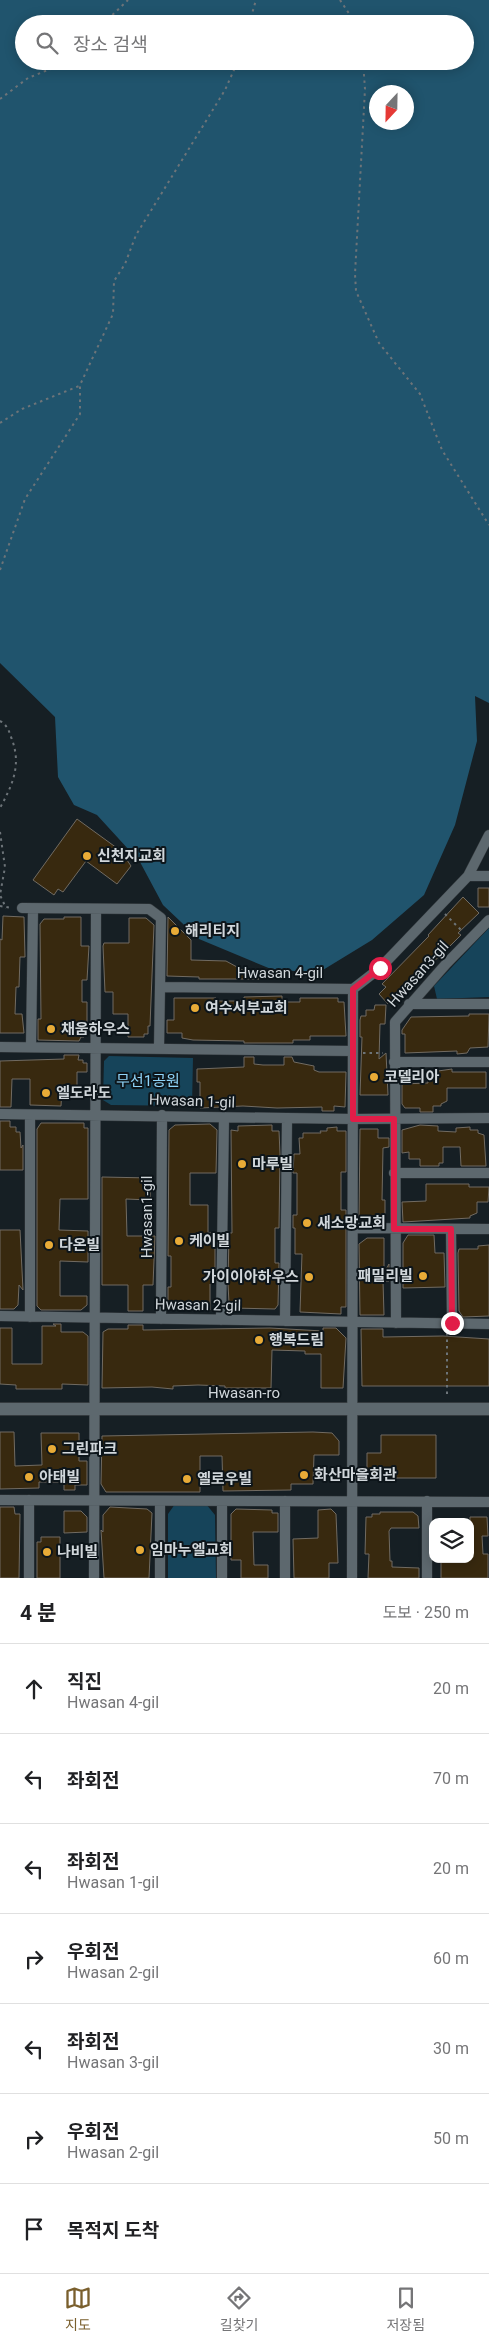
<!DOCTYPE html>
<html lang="ko">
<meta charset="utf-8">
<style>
body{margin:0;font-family:Roboto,"Noto Sans KR",sans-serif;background:#f2f2f2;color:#202124}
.controls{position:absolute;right:15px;bottom:15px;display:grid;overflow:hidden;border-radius:10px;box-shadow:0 2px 12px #0003}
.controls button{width:45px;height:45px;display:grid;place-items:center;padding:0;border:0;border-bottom:1px solid #e0e0e0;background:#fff;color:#202124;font:25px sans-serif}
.compass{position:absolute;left:369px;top:85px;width:45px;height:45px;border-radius:50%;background:#fff;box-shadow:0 2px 12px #0003;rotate:202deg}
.stop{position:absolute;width:15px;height:15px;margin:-11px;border:4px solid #e11d48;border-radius:50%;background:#fff}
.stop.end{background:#e11d48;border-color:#fff;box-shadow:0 1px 5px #0008}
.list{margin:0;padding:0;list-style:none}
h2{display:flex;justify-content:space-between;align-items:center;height:65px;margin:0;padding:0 20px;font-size:21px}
h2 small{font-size:16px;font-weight:400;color:#757577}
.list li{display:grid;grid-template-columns:32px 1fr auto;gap:15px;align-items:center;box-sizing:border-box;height:90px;padding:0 20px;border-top:1px solid #e0e0e0}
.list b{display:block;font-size:19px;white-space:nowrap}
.list p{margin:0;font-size:16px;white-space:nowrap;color:#757577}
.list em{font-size:16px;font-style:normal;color:#757577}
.icon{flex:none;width:28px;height:28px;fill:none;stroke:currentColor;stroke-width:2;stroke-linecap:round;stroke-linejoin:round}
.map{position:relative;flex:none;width:489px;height:1578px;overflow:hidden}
.search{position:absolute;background:#fff;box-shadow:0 2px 12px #0003;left:15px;right:15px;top:15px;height:55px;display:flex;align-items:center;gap:12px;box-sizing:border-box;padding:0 18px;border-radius:28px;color:#757577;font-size:19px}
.sheet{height:695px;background:#fff}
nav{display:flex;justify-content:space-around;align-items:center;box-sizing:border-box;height:70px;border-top:1px solid #e0e0e0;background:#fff;font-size:14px;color:#757577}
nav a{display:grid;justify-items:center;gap:2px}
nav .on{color:#7a5f2d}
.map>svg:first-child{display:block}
.green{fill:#16445a}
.forest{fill:#20546d;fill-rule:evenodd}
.building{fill:#38290f;stroke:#716b62}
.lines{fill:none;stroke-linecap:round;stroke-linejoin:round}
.minor-casing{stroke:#343a3e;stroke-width:11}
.tertiary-casing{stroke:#343a3e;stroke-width:14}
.path{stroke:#6d7479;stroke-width:2;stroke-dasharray:2.5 4;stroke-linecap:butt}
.minor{stroke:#5d686e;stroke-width:10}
.tertiary{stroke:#5d686e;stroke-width:12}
.route{stroke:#e11d48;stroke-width:6}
.poi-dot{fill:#e8ab37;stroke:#0d151a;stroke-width:2}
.labels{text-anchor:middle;stroke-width:4;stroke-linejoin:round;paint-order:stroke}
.poi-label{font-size:15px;font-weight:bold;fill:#d1d7db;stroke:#0d151a;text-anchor:start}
.street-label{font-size:15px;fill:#d1d7db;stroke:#0d151a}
.park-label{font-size:15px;fill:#8fd4f9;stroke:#0d151a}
</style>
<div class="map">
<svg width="489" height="1578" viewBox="0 0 489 1578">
<rect width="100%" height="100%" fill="#161f24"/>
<path class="green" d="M 489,928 L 489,997 L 437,999 L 434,986 Z
M 109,1056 L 193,1058 L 192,1106 L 111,1105 L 103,1100 L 104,1061 Z
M 175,1504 L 206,1504 L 215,1515 L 216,1578 L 168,1578 L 168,1514 Z"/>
<path class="forest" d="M 0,0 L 489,0 L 489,703 L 475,696 L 477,741 L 455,825 L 424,895 L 372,940 L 318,973 L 271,969 L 199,939 L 163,905 L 140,862 L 97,815 L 74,805 L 58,777 L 55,717 L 0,663 ZM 24,24 L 465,24 L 465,61 L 24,61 ZM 376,92 L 406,92 L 406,122 L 376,122 Z"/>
<path class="building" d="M 77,819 L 121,851 L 131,866 L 117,884 L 86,861 L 63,892 L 58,889 L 54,895 L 33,880 Z
M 478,888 L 489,888 L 489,907 L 478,907 Z
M 463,897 L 479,913 L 458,933 L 461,935 L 445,951 L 388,1004 L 379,994 L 386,987 L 382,984 L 429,936 L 428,935 Z
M 3,916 L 24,917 L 25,957 L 20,957 L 19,987 L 16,987 L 15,1014 L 22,1014 L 24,1033 L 0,1033 L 0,939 L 2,940 Z
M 64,917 L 81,917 L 81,946 L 89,946 L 87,980 L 82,980 L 82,1002 L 87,1002 L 87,1029 L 84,1029 L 84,1037 L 81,1037 L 79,1041 L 38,1040 L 38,1019 L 41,1019 L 40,924 L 44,919 L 64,919 Z
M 168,917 L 191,940 L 191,960 L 226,961 L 259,979 L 199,979 L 199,977 L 167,976 Z
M 129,918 L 146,918 L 154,925 L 150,1026 L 148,1026 L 148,1034 L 144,1034 L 144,1037 L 128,1037 L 128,1014 L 113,1014 L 113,992 L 105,992 L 103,946 L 104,943 L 129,943 Z
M 282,996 L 282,1002 L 300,1002 L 300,998 L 338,998 L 338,1002 L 344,1002 L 346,1036 L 310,1036 L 310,1040 L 293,1040 L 293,1043 L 244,1043 L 244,1041 L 193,1040 L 182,1038 L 182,1033 L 167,1033 L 167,1020 L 174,1020 L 174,998 L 216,998 L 217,1001 L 244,1001 L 244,997 Z
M 375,1005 L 386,1005 L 385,1024 L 380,1024 L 379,1059 L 386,1053 L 388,1095 L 360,1095 L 362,1037 L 360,1037 L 360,1020 L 361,1016 L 366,1016 L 366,1010 L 374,1010 Z
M 469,1014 L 489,1014 L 488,1047 L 470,1048 L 467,1053 L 457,1054 L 457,1051 L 405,1053 L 405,1034 L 402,1034 L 402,1030 L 411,1017 L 469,1016 Z
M 64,1055 L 79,1055 L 78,1060 L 83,1060 L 83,1063 L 87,1063 L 87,1072 L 77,1072 L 77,1088 L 62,1088 L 61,1106 L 30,1105 L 30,1079 L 12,1079 L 11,1107 L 0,1107 L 0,1061 L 64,1059 Z
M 244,1057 L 254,1057 L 254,1064 L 263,1065 L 284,1065 L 284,1057 L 292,1057 L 294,1062 L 314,1066 L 314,1070 L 319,1072 L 346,1072 L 345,1107 L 334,1106 L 334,1111 L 322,1111 L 322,1107 L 277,1108 L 243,1106 L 200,1108 L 200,1082 L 197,1082 L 197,1069 L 244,1067 Z
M 452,1069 L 452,1072 L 486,1072 L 486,1088 L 447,1088 L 447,1101 L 441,1104 L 441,1106 L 433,1106 L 433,1112 L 420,1112 L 420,1108 L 405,1108 L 402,1104 L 402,1084 L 428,1083 L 427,1076 L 431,1076 L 431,1072 Z
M 0,1121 L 10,1121 L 10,1127 L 16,1127 L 16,1132 L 20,1132 L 21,1148 L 23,1145 L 23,1170 L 0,1170 Z
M 41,1123 L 84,1123 L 84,1128 L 88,1128 L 88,1199 L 60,1199 L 59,1230 L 88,1231 L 88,1262 L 60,1261 L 60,1296 L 87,1296 L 87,1305 L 81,1310 L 41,1310 L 37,1306 L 37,1129 Z
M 210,1124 L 217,1130 L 216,1173 L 190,1173 L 190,1205 L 208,1205 L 208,1233 L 215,1233 L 215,1284 L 210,1284 L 210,1310 L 168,1309 L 168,1287 L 171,1287 L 171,1256 L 168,1256 L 169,1130 L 175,1125 Z
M 272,1125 L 272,1131 L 279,1131 L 280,1154 L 279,1228 L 275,1228 L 275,1263 L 279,1263 L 278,1305 L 275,1309 L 233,1308 L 229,1303 L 228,1284 L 229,1233 L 232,1233 L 231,1130 L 238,1131 L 238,1126 Z
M 420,1125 L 438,1126 L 438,1131 L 456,1132 L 456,1128 L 470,1127 L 470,1130 L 478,1130 L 478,1133 L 484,1135 L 486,1166 L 461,1166 L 460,1147 L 443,1147 L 443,1163 L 439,1163 L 439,1166 L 420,1166 L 420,1159 L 409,1159 L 409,1152 L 402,1153 L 402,1130 Z
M 337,1127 L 337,1131 L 346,1131 L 346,1172 L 341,1172 L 341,1210 L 346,1210 L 346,1307 L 341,1307 L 341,1314 L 300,1312 L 302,1254 L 295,1254 L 295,1228 L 293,1228 L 293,1215 L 297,1215 L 297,1173 L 293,1173 L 294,1154 L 300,1154 L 299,1138 L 303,1138 L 303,1133 L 321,1133 L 320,1131 L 327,1131 L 327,1128 Z
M 360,1129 L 378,1129 L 378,1138 L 389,1138 L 389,1147 L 383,1148 L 382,1200 L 385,1200 L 385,1219 L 359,1220 Z
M 102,1177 L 151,1178 L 150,1200 L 126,1199 L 127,1236 L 155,1236 L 153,1285 L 143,1285 L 143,1311 L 128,1311 L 128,1285 L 102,1285 Z
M 426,1184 L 469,1184 L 469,1187 L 489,1187 L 488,1202 L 477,1202 L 477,1213 L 470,1216 L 470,1218 L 403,1222 L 402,1202 L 426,1201 Z
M 0,1230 L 20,1230 L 23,1290 L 19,1285 L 18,1305 L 14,1309 L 0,1309 Z
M 408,1235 L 434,1235 L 435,1253 L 444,1253 L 445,1287 L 403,1288 L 403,1243 Z
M 367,1238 L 384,1238 L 384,1273 L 389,1264 L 389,1281 L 383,1281 L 384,1315 L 360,1315 L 359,1244 Z
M 489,1245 L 489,1316 L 463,1317 L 459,1311 L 458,1253 L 459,1249 L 478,1249 L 478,1246 Z
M 53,1324 L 61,1324 L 61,1332 L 83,1332 L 88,1336 L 88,1385 L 62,1384 L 62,1389 L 16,1389 L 16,1385 L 0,1384 L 0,1328 L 12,1328 L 12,1364 L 42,1364 L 42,1326 L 56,1326 Z
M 128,1325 L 143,1325 L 143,1330 L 270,1328 L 323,1331 L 323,1328 L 336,1328 L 346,1338 L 343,1388 L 321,1388 L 321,1354 L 305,1354 L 305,1351 L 272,1350 L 271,1388 L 225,1388 L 225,1386 L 198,1385 L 173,1386 L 173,1389 L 152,1387 L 102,1388 L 103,1332 L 108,1329 L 128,1329 Z
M 361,1329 L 383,1329 L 383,1337 L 443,1336 L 489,1339 L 489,1386 L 362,1386 Z
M 0,1432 L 14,1432 L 15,1466 L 42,1465 L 41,1433 L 79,1433 L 79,1461 L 87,1461 L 87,1485 L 75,1485 L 75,1490 L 64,1490 L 64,1482 L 39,1482 L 39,1488 L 0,1489 Z
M 313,1432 L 332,1433 L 339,1441 L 339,1455 L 314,1455 L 313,1484 L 291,1484 L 291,1490 L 223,1491 L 222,1456 L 200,1456 L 200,1492 L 106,1492 L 101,1484 L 102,1436 Z
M 381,1435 L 436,1435 L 436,1478 L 367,1478 L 367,1453 L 381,1453 Z
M 0,1507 L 14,1507 L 15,1514 L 20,1514 L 19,1578 L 0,1578 Z
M 110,1507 L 147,1509 L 152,1513 L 149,1578 L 104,1578 L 101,1530 L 103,1532 L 103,1515 Z
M 236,1509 L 272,1510 L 272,1513 L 278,1513 L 278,1532 L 253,1532 L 254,1565 L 268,1565 L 268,1578 L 241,1578 L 241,1560 L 231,1560 L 231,1514 Z
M 331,1509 L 336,1514 L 338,1563 L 329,1563 L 329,1578 L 294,1578 L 293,1539 L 318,1538 L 318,1510 Z
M 64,1511 L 81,1511 L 87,1517 L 87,1532 L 64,1533 Z
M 380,1512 L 413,1512 L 418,1516 L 419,1528 L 391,1528 L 389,1531 L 390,1561 L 392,1561 L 392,1567 L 419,1568 L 419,1578 L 368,1578 L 369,1554 L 365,1554 L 366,1517 L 372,1517 L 372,1514 L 380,1514 Z
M 470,1517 L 487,1517 L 488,1536 L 482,1536 L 483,1554 L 488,1554 L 488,1578 L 441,1578 L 441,1559 L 470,1559 Z
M 41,1537 L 60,1537 L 60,1578 L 37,1578 L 37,1542 L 41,1542 Z"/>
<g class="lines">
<g class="minor-casing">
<path id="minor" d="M 468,876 L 489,835
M 22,908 L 149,909 L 161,918 L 160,987 L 353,989 L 380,968 L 468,876 L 489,876
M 409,1004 L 489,1004
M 0,1047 L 353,1051
M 31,1047 L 33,909
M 159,1048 L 160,987
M 394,1062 L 489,1062
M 0,1114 L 353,1119 L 489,1118
M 394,1173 L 489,1173
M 353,1228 L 489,1229
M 451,1229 L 452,1323
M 0,1316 L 489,1324
M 30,1317 L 30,1115
M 161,1319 L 162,1115
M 221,1320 L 224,1117
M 285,1321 L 287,1119
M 396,1323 L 395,1022 L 446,964 L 489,920
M 0,1500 L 489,1502
M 160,1501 L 160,1578
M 285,1501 L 285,1578
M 427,1501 L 427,1578
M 29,1578 L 29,1500
M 94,1578 L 96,909
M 222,1578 L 222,1501
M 352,1578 L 353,989"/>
</g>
<g class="tertiary-casing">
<path id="tertiary" d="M 0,1409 L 489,1409"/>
</g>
<path class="path" d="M 340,0 L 356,24
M 103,24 L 128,0
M 249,24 L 256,0
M 363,61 L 365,89 L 355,274 L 356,291 L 379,343 L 420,394 L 442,450 L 489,525
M 0,99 L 28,78 L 53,68 L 63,61
M 0,423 L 22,409 L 79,386
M 0,570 L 25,499 L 80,414 L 80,385 L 113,314 L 114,281 L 125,264 L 136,235 L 225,90 L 238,61
M 0,721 C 6,724 9,730 11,737 C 22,764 13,784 0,808
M 0,832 L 5,867 L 0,895 L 6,908
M 0,906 L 12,908
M 445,914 L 463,932
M 363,1053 L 383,1053
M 447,1333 L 447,1394"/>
<use href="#minor" class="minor"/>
<use href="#tertiary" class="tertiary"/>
</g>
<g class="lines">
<path class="route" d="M 380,968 L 353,989 L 353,1119 L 394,1119 L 394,1229 L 451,1229 L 452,1323"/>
</g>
<g class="poi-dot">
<circle cx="87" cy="856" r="5"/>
<circle cx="175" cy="931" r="5"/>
<circle cx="195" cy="1008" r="5"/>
<circle cx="51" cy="1029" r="5"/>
<circle cx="374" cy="1077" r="5"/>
<circle cx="46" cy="1093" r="5"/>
<circle cx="242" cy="1164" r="5"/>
<circle cx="307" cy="1223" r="5"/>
<circle cx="179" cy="1241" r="5"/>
<circle cx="49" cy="1245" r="5"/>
<circle cx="423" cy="1276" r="5"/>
<circle cx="309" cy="1277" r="5"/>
<circle cx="259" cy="1340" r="5"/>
<circle cx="52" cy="1449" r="5"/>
<circle cx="304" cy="1475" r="5"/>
<circle cx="29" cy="1477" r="5"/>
<circle cx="187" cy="1479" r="5"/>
<circle cx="140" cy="1550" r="5"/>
<circle cx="47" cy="1552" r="5"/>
</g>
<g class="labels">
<g class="poi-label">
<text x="97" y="861">신천지교회</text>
<text x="185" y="936">해리티지</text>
<text x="205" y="1013">여수서부교회</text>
<text x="61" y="1034">채움하우스</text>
<text x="384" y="1082">코델리아</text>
<text x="56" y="1098">엘도라도</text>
<text x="252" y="1169">마루빌</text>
<text x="317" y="1228">새소망교회</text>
<text x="189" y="1246">케이빌</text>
<text x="59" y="1250">다온빌</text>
<text x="413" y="1281" text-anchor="end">패밀리빌</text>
<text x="299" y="1282" text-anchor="end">가이이아하우스</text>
<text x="269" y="1345">행복드림</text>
<text x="62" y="1454">그린파크</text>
<text x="314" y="1480">화산마을회관</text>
<text x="39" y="1482">아태빌</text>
<text x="197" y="1484">옐로우빌</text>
<text x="150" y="1555">임마누엘교회</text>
<text x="57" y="1557">나비빌</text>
</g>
<g class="street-label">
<text x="280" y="978">Hwasan 4-gil</text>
<text transform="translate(418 974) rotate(-48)" y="5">Hwasan3-gil</text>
<text transform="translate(192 1101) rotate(2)" y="5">Hwasan 1-gil</text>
<text transform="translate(147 1217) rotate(-90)" y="5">Hwasan1-gil</text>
<text transform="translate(198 1305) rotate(1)" y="5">Hwasan 2-gil</text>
<text x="244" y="1398">Hwasan-ro</text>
</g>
<g class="park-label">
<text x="148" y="1086">무선1공원</text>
</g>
</g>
</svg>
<div class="controls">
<button><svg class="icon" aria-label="layers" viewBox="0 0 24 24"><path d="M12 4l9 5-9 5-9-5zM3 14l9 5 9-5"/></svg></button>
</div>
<svg class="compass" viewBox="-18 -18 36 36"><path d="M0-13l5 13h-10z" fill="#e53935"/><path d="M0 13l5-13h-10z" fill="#757577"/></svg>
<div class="stop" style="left:380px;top:968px"></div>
<div class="stop end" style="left:452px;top:1323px"></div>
<div class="search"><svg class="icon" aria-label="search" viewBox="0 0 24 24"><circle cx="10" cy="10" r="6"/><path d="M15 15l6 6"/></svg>장소 검색</div>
</div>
<section class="sheet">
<h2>4 분<small>도보 · 250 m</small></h2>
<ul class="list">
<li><svg class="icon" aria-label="ahead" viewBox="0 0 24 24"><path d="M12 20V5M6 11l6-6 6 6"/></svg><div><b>직진</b><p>Hwasan 4-gil</p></div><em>20 m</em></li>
<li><svg class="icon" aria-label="left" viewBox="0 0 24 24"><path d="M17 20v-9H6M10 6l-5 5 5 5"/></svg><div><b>좌회전</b></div><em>70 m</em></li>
<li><svg class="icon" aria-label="left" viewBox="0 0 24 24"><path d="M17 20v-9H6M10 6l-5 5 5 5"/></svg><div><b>좌회전</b><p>Hwasan 1-gil</p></div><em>20 m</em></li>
<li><svg class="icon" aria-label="right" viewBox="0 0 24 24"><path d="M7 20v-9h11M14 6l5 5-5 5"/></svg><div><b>우회전</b><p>Hwasan 2-gil</p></div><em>60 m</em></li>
<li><svg class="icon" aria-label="left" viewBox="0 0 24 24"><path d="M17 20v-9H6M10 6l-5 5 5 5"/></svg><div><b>좌회전</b><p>Hwasan 3-gil</p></div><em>30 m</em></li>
<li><svg class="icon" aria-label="right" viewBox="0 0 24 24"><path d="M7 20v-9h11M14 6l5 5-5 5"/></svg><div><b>우회전</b><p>Hwasan 2-gil</p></div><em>50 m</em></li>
<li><svg class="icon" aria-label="arrive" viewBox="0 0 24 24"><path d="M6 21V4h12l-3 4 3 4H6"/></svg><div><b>목적지 도착</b></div></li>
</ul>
</section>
<nav>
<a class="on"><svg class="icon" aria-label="map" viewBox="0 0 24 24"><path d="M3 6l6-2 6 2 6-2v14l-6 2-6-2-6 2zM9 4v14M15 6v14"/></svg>지도</a>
<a><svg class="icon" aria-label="directions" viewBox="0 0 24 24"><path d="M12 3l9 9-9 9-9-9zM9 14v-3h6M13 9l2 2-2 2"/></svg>길찾기</a>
<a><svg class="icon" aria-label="saved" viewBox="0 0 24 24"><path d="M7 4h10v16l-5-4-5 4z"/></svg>저장됨</a>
</nav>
